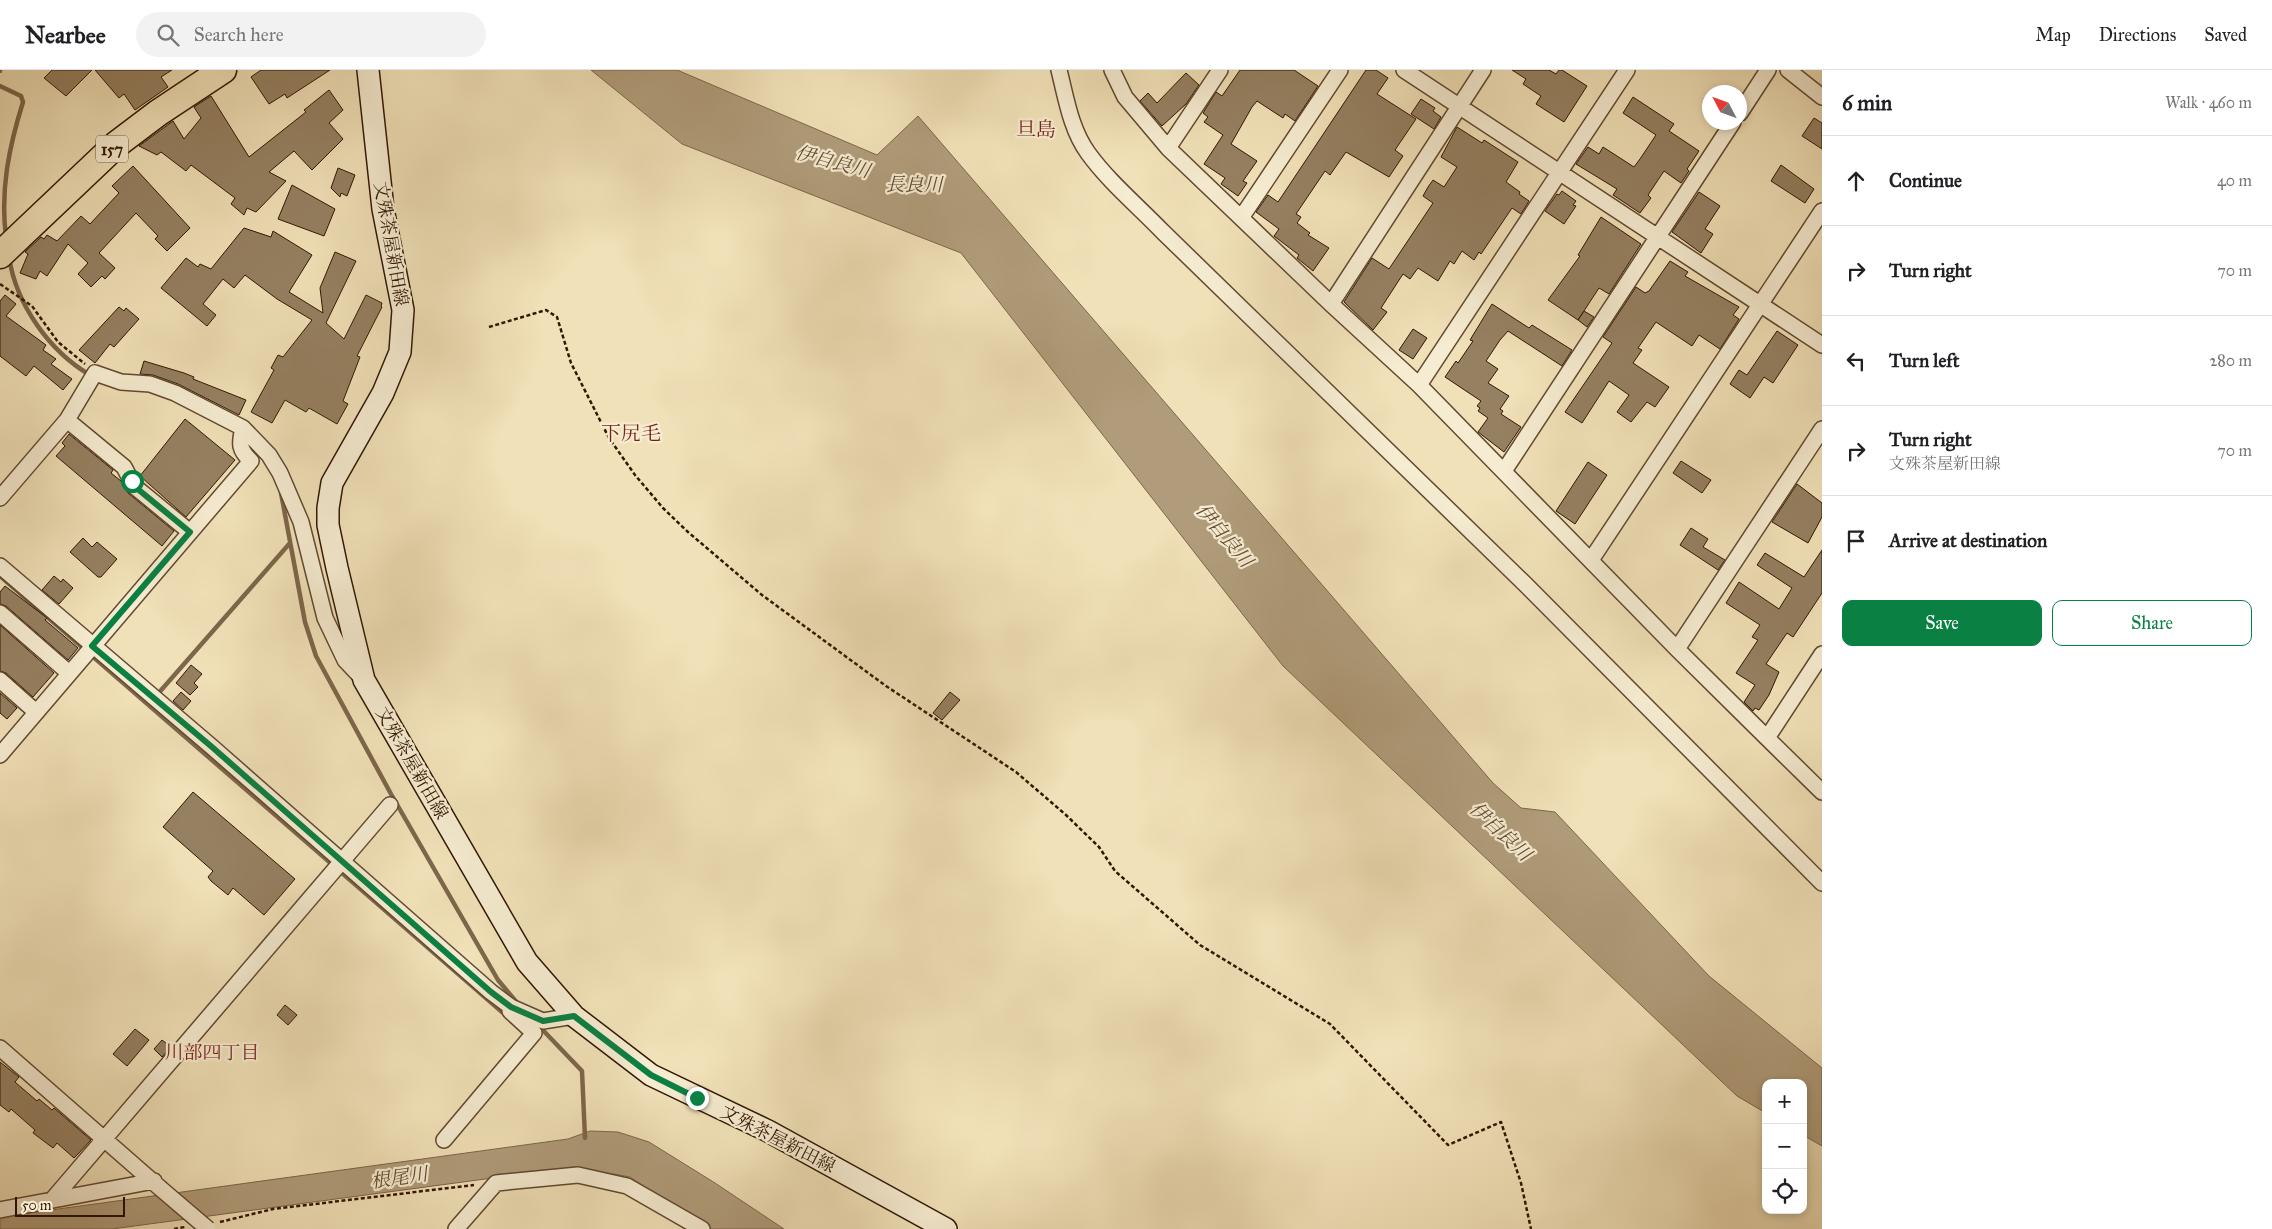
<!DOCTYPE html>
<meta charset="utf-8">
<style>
body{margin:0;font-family:"IM FELL Great Primer","Noto Serif JP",serif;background:#f2f2f2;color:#202124}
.controls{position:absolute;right:15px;bottom:15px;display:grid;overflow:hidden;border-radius:10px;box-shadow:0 2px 8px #0003}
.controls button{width:45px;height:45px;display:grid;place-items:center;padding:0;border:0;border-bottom:1px solid #e0e0e0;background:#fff;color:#202124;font:25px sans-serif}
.compass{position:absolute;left:1702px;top:15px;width:45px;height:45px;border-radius:50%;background:#fff;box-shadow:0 2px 8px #0003;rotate:311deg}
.scale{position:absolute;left:15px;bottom:12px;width:110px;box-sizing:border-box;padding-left:5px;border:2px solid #311602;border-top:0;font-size:14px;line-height:18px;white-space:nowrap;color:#311602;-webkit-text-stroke:4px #f6ecd1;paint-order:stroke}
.stop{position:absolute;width:15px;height:15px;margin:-11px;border:4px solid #0b8043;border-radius:50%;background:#fff}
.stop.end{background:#0b8043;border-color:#fff;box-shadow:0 1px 5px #0008}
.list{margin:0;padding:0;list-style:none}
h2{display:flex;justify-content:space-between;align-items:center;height:65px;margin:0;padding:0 20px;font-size:21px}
h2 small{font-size:16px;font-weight:400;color:#757577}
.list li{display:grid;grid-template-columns:32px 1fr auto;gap:15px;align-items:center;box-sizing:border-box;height:90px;padding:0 20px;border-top:1px solid #e0e0e0}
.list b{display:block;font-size:19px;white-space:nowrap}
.list p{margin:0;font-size:16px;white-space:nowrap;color:#757577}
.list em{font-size:16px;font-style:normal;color:#757577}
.actions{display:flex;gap:10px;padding:15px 20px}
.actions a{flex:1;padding:11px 0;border:1px solid #0b8043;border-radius:10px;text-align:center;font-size:18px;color:#0b8043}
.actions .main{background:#0b8043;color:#fff}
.icon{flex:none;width:28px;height:28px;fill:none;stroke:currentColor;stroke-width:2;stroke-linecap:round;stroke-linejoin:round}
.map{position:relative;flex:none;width:1822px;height:1159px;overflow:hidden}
header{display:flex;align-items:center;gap:30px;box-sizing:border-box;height:70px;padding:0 25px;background:#fff;border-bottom:1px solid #e0e0e0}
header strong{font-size:24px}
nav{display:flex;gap:28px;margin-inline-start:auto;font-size:18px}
.search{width:350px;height:45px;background:#f2f2f2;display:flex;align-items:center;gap:12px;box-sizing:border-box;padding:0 18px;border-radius:28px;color:#757577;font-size:19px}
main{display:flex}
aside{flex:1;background:#fff}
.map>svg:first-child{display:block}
.water{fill:#b09c7a;stroke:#7d664a}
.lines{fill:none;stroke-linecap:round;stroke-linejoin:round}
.stream{stroke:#7d664a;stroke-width:4.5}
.building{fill:#958061;stroke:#311602}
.street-casing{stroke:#614930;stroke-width:18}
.secondary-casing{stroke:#311602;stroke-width:24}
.highway-casing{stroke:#311602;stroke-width:29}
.path{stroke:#311602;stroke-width:2.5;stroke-dasharray:4 2.5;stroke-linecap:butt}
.street{stroke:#f6ecd1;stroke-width:15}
.secondary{stroke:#f6ecd1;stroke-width:21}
.highway{stroke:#f1e1b8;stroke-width:26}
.street-bridge-casing{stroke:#614930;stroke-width:18;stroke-linecap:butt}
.street-bridge{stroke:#f6ecd1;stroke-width:15}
.route{stroke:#0b8043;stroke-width:6}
.labels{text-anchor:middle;stroke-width:4.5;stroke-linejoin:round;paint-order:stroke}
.shield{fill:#f6ecd1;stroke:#6c5640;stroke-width:1}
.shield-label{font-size:16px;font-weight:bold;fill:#311602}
.street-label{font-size:18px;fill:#311602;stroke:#f6ecd1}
.water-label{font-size:19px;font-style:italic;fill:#644c32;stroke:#f6ecd1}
.neighbourhood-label{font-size:19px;fill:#7a1f14;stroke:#f6ecd1}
.quarter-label{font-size:20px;fill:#7a1f14;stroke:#f6ecd1}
</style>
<header>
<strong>Nearbee</strong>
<div class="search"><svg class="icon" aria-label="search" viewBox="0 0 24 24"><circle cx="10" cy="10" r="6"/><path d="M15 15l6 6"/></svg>Search here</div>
<nav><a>Map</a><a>Directions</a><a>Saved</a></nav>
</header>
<main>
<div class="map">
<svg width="1822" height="1159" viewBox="0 0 1822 1159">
<rect width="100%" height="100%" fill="#f1e1b8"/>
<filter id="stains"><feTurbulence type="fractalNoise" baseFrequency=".004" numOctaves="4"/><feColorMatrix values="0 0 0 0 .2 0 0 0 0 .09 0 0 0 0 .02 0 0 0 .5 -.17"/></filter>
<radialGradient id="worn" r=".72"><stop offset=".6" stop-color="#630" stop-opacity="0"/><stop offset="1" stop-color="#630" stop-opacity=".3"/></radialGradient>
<path class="water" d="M 591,0 L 677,0 L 877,85 L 918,46 L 1493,713 L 1521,738 L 1555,742 L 1709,906 L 1822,998 L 1822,1076 L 1803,1065 L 1803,1013 L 1766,1013 L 1766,1043 L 1737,1026 L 1283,596 L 961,183 L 682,74 Z
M 590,1061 L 618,1062 L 649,1072 L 715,1113 L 784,1159 L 709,1159 L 630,1107 L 575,1097 L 112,1159 L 0,1159 L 0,1147 L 568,1069 Z"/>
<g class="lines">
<path class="stream" d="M 0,1 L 0,0
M 0,16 L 21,26 L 23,32 C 9,77 0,120 6,167
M 9,187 C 16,234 49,281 90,305
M 281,423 L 305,552 L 316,586 L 391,724 L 498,910 L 519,935
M 0,506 L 502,942 L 508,940
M 156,626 L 290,473
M 537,954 L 582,1001 L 585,1068"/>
</g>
<path class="building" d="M 52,0 L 92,0 L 66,26 L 44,8 Z
M 95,0 L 172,0 L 161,7 L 168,17 L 135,40 L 124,24 L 119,28 Z
M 261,0 L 330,0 L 287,28 L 285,24 L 269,34 L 251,7 Z
M 1240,0 L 1294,0 L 1318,16 L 1295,51 L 1285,44 L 1283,48 L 1257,31 L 1252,37 L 1231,74 L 1257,91 L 1243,111 L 1247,113 L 1238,126 L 1221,114 L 1225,108 L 1204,94 L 1223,65 L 1204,52 L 1208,47 L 1203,43 L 1216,22 L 1222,26 Z
M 1366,0 L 1376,0 L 1388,8 L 1377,24 L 1416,49 L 1395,80 L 1403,86 L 1389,107 L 1346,82 L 1330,105 L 1325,101 L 1296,144 L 1301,147 L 1297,153 L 1310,163 L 1308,165 L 1329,178 L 1313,201 L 1297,188 L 1299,185 L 1274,166 L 1279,159 L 1256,142 L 1268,125 L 1278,132 Z
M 1512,0 L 1549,0 L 1556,4 L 1559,0 L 1562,0 L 1587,16 L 1564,52 L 1536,34 L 1541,26 L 1523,14 L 1526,9 Z
M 1186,3 L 1199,15 L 1186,34 L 1162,56 L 1140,31 L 1148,23 L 1157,33 Z
M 329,20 L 343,40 L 329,53 L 343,69 L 312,100 L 294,81 L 269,102 L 286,111 L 256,142 L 247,138 L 244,145 L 231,134 L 235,128 L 191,95 L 186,101 L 161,82 L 157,85 L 139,76 L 173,51 L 184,69 L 201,48 L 194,37 L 211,26 L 249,87 L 306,42 L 304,40 Z
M 1633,27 L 1674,54 L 1669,61 L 1699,81 L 1687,99 L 1689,101 L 1681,113 L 1664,101 L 1648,125 L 1651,128 L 1640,143 L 1613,125 L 1617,119 L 1576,94 L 1588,77 L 1599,84 L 1603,77 L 1634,97 L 1640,89 L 1656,65 L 1623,43 Z
M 1421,29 L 1435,38 L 1433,41 L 1441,47 L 1434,59 L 1411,44 Z
M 1814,48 L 1822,53 L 1822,79 L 1802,66 Z
M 1457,57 L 1482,73 L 1484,70 L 1518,92 L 1506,112 L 1520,122 L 1519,124 L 1529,131 L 1521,144 L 1512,138 L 1481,184 L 1479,182 L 1474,190 L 1462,181 L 1454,194 L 1450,191 L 1438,211 L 1418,198 L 1410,209 L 1403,204 L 1381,238 L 1387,242 L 1373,260 L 1344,232 L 1372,188 L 1389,199 L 1433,133 L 1423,126 L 1428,117 L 1433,110 L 1444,117 L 1457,97 L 1441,87 Z
M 1781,95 L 1814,119 L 1805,133 L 1771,111 Z
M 133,96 L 190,158 L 167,181 L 155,169 L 158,166 L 136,143 L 99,183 L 115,198 L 105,209 L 102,206 L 91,217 L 78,204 L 88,193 L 68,174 L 47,206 L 40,201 L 36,209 L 20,203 L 28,184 L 25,182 L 41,167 L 44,169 L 47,165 L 57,171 L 81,146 L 90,154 L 119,123 L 112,116 Z
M 338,98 L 355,105 L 347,126 L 341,123 L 340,127 L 331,118 Z
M 292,115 L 335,139 L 324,166 L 278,149 Z
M 1562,121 L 1576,131 L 1573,135 L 1576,136 L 1564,154 L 1545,141 L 1557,124 L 1559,125 Z
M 1699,122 L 1720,136 L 1705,159 L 1713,164 L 1701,183 L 1672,162 Z
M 1601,147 L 1641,174 L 1609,224 L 1599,218 L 1578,250 L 1548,230 L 1580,186 L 1578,185 Z
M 244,158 L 271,167 L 273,161 L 312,185 L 289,222 L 323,243 L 320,218 L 335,182 L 356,191 L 326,253 L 344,269 L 366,225 L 382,233 L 381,236 L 382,237 L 357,286 L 360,287 L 343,331 L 348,334 L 337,354 L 309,338 L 306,342 L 285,330 L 272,353 L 251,342 L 274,300 L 271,298 L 278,285 L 283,287 L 312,250 L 277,229 L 245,205 L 234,218 L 223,209 L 203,234 L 216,245 L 207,256 L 161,218 L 186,188 L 198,197 L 200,194 L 211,199 Z
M 1670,191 L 1688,202 L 1685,206 L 1739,237 L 1733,245 L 1739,249 L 1720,279 L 1699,265 L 1692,276 L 1656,252 L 1638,278 L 1642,280 L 1633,293 L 1669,317 L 1655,337 L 1647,332 L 1631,352 L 1617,342 L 1629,325 L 1609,311 L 1582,353 L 1565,342 L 1612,273 L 1603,267 L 1636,217 L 1645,223 L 1649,221 Z
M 5,225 L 16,234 L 6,246 L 46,275 L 43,280 L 56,289 L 51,294 L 72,309 L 63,320 L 34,296 L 26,306 L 0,286 L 0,231 Z
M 1492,234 L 1529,258 L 1532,255 L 1572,280 L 1562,296 L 1508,261 L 1500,270 L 1486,291 L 1498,299 L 1488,313 L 1509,326 L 1500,339 L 1503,341 L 1501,344 L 1521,357 L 1504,382 L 1478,362 L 1488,348 L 1478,341 L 1480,338 L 1477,336 L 1481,331 L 1445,307 L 1456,291 L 1458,293 L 1473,271 L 1470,270 Z
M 119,237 L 124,241 L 126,238 L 139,249 L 114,277 L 110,274 L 95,293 L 79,280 Z
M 1584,241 L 1594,247 L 1587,257 L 1578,250 Z
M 1413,259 L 1427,268 L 1413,289 L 1399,280 Z
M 1777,261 L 1798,275 L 1773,313 L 1764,307 L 1750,328 L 1730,314 L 1739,300 L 1747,305 Z
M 144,291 L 184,303 L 194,307 L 193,309 L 246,330 L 239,345 L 178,314 L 153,305 L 140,304 Z
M 185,349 L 235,390 L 186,447 L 140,406 Z
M 69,364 L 113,400 L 111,403 L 121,411 L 128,423 L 174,461 L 162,476 L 56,386 L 65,376 L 62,373 Z
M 1681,391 L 1711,410 L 1702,423 L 1673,403 Z
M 1588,392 L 1607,405 L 1575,454 L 1556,441 Z
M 1797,414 L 1822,433 L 1822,447 L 1808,473 L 1772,452 Z
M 1691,458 L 1708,469 L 1703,477 L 1725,490 L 1718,500 L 1680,475 Z
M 83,468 L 92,477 L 97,472 L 117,489 L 101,507 L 98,507 L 70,482 Z
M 1822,480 L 1822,523 L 1793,567 L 1787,563 L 1766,594 L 1779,602 L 1769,625 L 1759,640 L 1755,638 L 1753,641 L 1744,632 L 1755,615 L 1736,603 L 1758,570 L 1752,567 L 1760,555 L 1726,533 L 1739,512 L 1779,539 L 1792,518 L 1757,495 L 1765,483 L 1804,507 Z
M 54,506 L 61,512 L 63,509 L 73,518 L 59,534 L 42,520 Z
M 5,516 L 47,548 L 45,550 L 78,578 L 68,590 L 6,536 L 0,534 L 0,522 Z
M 0,555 L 54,603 L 33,627 L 6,603 L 0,601 Z
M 191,595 L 202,604 L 194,613 L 198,617 L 190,625 L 176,613 Z
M 181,622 L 191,631 L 183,640 L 173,631 Z
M 950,622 L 960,630 L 942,650 L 933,643 Z
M 0,623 L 17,638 L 7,649 L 0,643 Z
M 193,722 L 295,809 L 264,845 L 233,818 L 228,825 L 211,811 L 208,807 L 213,801 L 163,757 Z
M 285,935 L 297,945 L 288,955 L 277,945 Z
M 135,959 L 149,970 L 127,996 L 113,984 Z
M 162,970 L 171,977 L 162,987 L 154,979 Z
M 0,992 L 19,1007 L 15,1012 L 37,1031 L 39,1029 L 52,1040 L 54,1038 L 91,1070 L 78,1084 L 74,1088 L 57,1073 L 53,1078 L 33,1063 L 35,1060 L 11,1039 L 9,1042 L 0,1035 Z"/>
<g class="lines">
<g class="street-casing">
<path id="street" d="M 1059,0 C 1066,28 1071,60 1088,83 C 1109,112 1138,136 1163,162 L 1524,513 L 1822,813
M 1112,0 L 1125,27 L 1168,78 L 1331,234 L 1419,315 L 1677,579 L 1767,668 L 1822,584
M 1404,0 L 1822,275
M 1788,0 L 1822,27
M 1740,43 L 1768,0
M 1168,78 L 1220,0
M 1241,148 L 1340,0
M 1331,234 L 1483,0
M 1419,315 L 1627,0
M 67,350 L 124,397 L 134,416 L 190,462
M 1504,401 L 1733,52
M 0,428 L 67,350 L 95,303 L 121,312 L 150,314 L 175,323 L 243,358 L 269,385 L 280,403 L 301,452 L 325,548 L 345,590 L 363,609
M 1591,490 L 1822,141
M 0,496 L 212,677 L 491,922 L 511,937 L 543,951 L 574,946
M 0,543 L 69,603
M 1677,579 L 1822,359
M 0,610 L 36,642
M 1767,668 L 1822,722
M 0,685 L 251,391 C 239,380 239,374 243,358
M 0,978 L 160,1118
M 444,1070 L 534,963 L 510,941
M 52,1130 L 390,735
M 0,1140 L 154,1111
M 456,1159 L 496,1113 L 578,1105 L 627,1116 L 702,1159"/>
</g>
<g class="secondary-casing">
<path id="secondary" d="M 368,0 L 383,139 L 403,240 L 400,282 L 383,323 L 332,413 L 328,438 L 328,455 L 337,498 L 364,610 L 527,892 L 574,946 L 651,1005 L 768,1061 L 946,1159"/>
</g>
<g class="highway-casing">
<path id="highway" d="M 0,185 L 117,74 L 158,43 L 223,0"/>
</g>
<path class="path" d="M 0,214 L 32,236 L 58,272 L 85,294
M 489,257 L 546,240 L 557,247 L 571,293 L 609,368 L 635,405 L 663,438 L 688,462 L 762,525 L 886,616 L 1016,702 L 1066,745 L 1099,777 L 1115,801 L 1200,875 L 1330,954 L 1448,1075 L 1501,1052 L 1521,1113 L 1531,1159
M 220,1152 L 273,1139 L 474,1115
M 174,1159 L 185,1157"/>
<use href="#street" class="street"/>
<use href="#secondary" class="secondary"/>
<use href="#highway" class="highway"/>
<g class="street-bridge-casing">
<path id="street-bridge" d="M 160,1118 L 208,1159"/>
</g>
<use href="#street-bridge" class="street-bridge"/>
</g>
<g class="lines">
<path class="route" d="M 132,411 L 134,416 L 190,462 L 92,576 L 212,677 L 491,922 L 511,937 L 543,951 L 574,946 L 651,1005 L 697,1028"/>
</g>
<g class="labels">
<rect class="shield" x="96" y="65.5" width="32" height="27" rx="4"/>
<g class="shield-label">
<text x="112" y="85">157</text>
</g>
<g class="street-label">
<text transform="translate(391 174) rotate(80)" y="6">文殊茶屋新田線</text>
<text transform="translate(412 693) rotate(60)" y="6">文殊茶屋新田線</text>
<text transform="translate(778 1069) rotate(27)" y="6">文殊茶屋新田線</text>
</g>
<g class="water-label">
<text transform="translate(833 91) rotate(15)" y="7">伊自良川</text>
<text x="914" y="121">長良川</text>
<text transform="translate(1225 465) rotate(50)" y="7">伊自良川</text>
<text transform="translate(1501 761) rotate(43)" y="7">伊自良川</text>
<text transform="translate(399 1107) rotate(-8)" y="7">根尾川</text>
</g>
<g class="neighbourhood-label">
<text x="212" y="989">川部四丁目</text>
</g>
<g class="quarter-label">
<text x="1036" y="66">旦島</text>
<text x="631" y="370">下尻毛</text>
</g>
</g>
<rect width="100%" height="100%" filter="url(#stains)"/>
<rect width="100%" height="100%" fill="url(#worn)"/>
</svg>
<div class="controls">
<button>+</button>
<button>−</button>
<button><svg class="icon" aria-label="locate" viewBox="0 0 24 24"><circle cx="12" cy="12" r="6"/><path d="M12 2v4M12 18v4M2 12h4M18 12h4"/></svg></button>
</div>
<svg class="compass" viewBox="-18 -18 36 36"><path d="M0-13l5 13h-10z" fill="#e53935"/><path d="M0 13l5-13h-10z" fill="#757577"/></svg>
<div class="scale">50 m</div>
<div class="stop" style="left:132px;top:411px"></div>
<div class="stop end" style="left:697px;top:1028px"></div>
</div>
<aside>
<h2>6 min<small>Walk · 460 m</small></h2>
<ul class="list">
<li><svg class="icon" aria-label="ahead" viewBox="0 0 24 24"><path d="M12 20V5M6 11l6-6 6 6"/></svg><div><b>Continue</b></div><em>40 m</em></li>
<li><svg class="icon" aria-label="right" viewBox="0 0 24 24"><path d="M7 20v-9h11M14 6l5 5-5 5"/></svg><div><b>Turn right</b></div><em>70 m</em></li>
<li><svg class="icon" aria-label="left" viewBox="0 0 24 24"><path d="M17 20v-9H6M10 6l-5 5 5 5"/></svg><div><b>Turn left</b></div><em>280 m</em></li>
<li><svg class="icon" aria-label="right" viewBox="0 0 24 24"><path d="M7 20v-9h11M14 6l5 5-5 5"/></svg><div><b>Turn right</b><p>文殊茶屋新田線</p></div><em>70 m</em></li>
<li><svg class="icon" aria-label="arrive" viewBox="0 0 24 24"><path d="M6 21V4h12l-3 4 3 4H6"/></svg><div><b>Arrive at destination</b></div></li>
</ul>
<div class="actions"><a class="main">Save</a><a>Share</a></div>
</aside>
</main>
